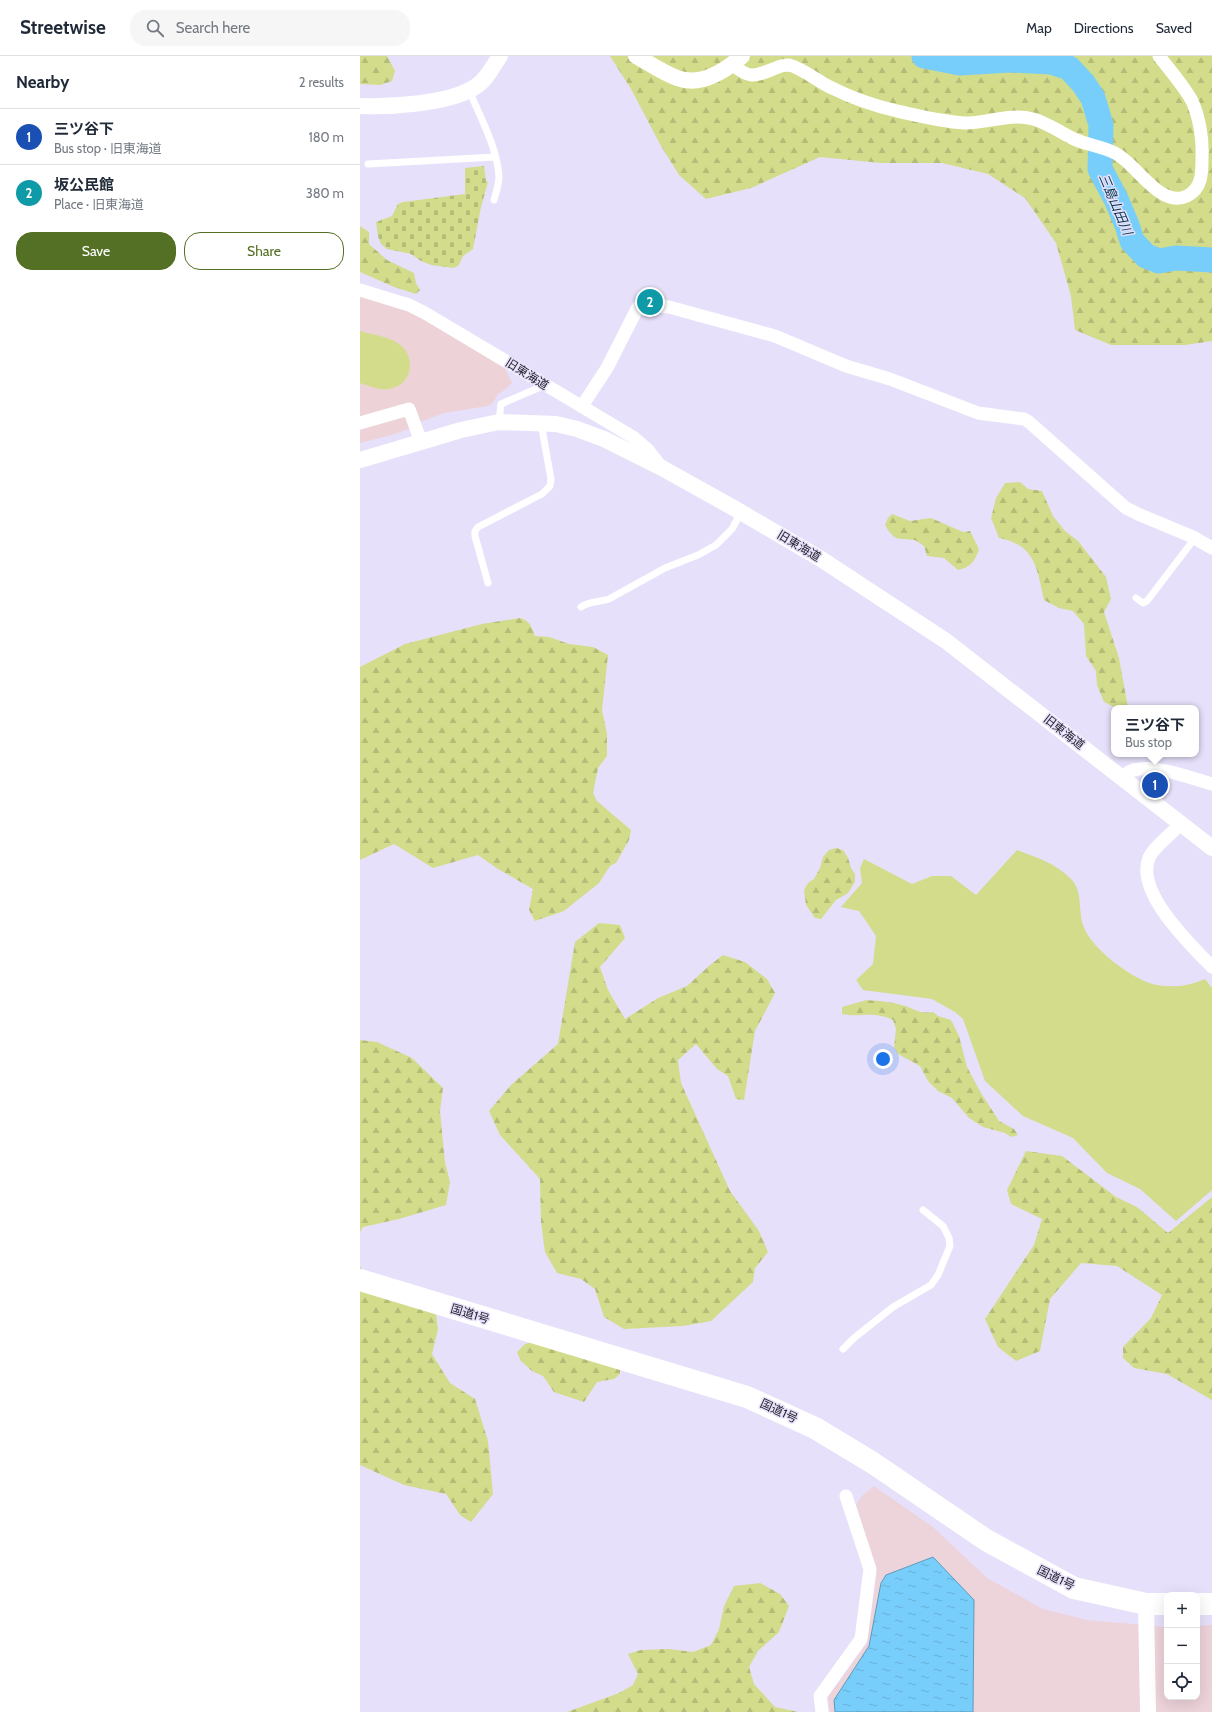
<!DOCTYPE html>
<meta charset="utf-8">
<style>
body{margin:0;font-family:Cabin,"Noto Sans JP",sans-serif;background:#f6f6f7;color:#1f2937}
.controls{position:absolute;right:12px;bottom:12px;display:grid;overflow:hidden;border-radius:8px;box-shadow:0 4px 16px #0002}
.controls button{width:36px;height:36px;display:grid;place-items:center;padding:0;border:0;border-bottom:1px solid #e0e1e3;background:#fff;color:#1f2937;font:20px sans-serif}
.you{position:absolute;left:523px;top:1003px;width:14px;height:14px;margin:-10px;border:3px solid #fff;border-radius:50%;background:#1a73e8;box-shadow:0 0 0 6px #1a73e833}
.badge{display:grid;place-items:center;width:26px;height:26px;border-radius:50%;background:#537024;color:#fff;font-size:13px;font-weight:700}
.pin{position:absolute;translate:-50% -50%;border:2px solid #fff;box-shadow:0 1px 4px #0006}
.popup{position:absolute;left:751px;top:649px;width:88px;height:52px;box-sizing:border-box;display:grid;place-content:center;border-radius:8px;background:#fff;filter:drop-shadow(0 1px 3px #0005);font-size:13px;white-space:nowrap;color:#747a83}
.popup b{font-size:15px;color:#1f2937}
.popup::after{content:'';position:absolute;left:50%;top:100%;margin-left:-8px;border:8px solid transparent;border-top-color:#fff}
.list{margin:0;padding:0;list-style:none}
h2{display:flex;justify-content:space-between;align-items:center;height:52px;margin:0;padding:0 16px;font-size:17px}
h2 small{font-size:13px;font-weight:400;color:#747a83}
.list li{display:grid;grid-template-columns:26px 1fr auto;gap:12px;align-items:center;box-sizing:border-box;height:56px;padding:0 16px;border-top:1px solid #e0e1e3}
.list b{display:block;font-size:15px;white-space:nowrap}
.list p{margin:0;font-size:13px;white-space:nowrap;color:#747a83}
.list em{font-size:13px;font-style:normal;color:#747a83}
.actions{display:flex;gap:8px;padding:12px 16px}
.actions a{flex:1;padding:9px 0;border:1px solid #537024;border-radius:16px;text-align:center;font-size:14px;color:#537024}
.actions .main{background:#537024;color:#fff}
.icon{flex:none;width:22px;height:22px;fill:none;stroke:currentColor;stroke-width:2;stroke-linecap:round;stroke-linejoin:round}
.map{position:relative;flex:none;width:852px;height:1656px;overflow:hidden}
header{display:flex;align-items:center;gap:24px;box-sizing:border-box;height:56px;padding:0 20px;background:#fff;border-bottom:1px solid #e0e1e3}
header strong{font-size:19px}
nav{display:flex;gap:22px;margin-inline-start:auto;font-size:14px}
.search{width:280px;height:36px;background:#f6f6f7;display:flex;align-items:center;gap:10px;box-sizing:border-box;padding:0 14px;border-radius:16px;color:#747a83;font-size:15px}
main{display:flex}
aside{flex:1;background:#fff}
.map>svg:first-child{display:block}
.industrial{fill:#edd3da}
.education{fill:#edd3d8}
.green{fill:#d3dc8a}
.forest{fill:url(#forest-firs)}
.cemetery{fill:url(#cemetery-stones)}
.water{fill:url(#water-ripples);stroke:#5e9abb}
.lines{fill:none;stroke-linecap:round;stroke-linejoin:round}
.river{stroke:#78cefa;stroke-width:25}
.service{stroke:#fff;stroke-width:7}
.minor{stroke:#fff;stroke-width:13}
.tertiary{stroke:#fff;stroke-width:16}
.trunk{stroke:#fff;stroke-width:22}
.labels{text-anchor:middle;stroke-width:3;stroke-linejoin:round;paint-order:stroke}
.street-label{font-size:12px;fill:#221f28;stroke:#e7e0fa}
.water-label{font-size:13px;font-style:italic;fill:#00364c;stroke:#e7e0fa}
</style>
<header>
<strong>Streetwise</strong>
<div class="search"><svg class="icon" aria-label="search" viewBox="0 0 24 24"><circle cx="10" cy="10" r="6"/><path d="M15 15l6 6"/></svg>Search here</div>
<nav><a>Map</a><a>Directions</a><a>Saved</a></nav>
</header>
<main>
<aside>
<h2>Nearby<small>2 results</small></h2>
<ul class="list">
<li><span class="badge" style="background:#1a4fb4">1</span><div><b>三ツ谷下</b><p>Bus stop · 旧東海道</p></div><em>180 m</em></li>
<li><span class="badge" style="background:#0f9aa8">2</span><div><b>坂公民館</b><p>Place · 旧東海道</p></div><em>380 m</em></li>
</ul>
<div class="actions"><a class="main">Save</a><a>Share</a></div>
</aside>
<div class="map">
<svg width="852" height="1656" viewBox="0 0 852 1656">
<defs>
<pattern id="forest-firs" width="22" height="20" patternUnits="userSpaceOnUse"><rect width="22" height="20" fill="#d3dc8a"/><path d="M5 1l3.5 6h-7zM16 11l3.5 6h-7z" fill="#b5bc77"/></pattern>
<pattern id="cemetery-stones" width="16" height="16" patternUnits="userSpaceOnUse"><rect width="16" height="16" fill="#d3dc8a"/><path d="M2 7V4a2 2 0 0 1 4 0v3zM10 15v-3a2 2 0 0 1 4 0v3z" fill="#b5bc77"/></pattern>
<pattern id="water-ripples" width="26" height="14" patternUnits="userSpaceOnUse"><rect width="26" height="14" fill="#78cefa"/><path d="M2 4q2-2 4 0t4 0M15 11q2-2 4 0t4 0" fill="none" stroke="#68b0d6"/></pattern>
</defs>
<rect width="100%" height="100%" fill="#e7e0fa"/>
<path class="industrial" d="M 514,1430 L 574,1472 L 627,1522 L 683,1553 L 727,1564 L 807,1571 L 807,1641 L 837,1641 L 837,1570 L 852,1569 L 852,1656 L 470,1656 L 468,1641 L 507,1587 L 517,1517 L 496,1449 L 502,1440 Z"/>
<path class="education" d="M 0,237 L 48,252 L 142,306 L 152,327 L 145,334 L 138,338 L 133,347 L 128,350 L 84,357 L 58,367 L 48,373 L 35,378 L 0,387 Z"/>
<path class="green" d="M 0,275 C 12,279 29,280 39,288 C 55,299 54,326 33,332 C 22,336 10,330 0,327 Z
M 657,794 C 676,801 697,808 711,823 C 723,835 718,854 723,869 C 730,892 774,925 797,929 C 814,932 829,930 845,923 L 852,932 L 852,1134 L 816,1165 L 780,1133 L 747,1117 L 713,1082 L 663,1060 L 625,1025 L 603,963 L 595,956 L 572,943 L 503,934 L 496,924 L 513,908 L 516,880 L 499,855 L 481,851 L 502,827 L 500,812 L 504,803 L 552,828 L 572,820 L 591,820 L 616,839 Z"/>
<path class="forest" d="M 0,0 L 27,0 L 35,15 L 32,25 L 20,29 L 0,28 Z
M 250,0 L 852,0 L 852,285 L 825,289 L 751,289 L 715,274 L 711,240 L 696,187 L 665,142 L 628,118 L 582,107 L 521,107 L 460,101 L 391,132 L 346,143 L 319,119 L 301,90 L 271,33 Z
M 0,170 L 9,176 L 9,188 L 27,204 L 54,217 L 56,227 L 60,234 L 56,238 L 34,231 L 0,216 Z
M 660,426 L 668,433 L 682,435 L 693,460 L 705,475 L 718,485 L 746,521 L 751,543 L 744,556 L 759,602 L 768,652 L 756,652 L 744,646 L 737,629 L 736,615 L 726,600 L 724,568 L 713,555 L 699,552 L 684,544 C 677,512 675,489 639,482 L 631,462 L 636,442 L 645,427 Z
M 532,458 L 550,465 L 571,462 L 603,476 L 610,475 L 619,493 C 615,505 611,511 598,514 L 584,502 L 567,500 L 564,490 L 555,484 C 537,482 535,486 525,469 L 528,462 Z
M 160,562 C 170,565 172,571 175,580 L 189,581 L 209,588 L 233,591 L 248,599 L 242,654 L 247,678 L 247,700 L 238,712 L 233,737 L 237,745 L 271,774 L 269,784 L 256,807 L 250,810 L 239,827 L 204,855 L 175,865 L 169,854 L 173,833 L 138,813 L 118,799 L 73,812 L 34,788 L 0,804 L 0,611 L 45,588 L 122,568 Z
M 476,792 L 483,794 L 488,802 L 491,812 L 495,818 L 495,826 L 488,837 L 476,844 L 461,863 L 455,862 L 446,849 L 444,834 L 448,827 L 454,823 L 460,812 L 463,801 L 469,794 Z
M 239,867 L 260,869 L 265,882 L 240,911 L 248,934 L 265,963 L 298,942 L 327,930 L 350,909 L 363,899 L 385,906 L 407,923 L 415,937 L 395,975 L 384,1044 L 376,1043 L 368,1020 L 357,1013 L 336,988 L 318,1004 L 321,1027 L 370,1135 L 399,1175 L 408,1196 L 395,1212 L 393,1226 L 351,1265 L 323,1270 L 264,1273 L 244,1261 L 235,1233 L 221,1223 L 197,1217 L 185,1196 L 181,1166 L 180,1123 L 140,1079 L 129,1055 L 151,1029 L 198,988 L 215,886 Z
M 507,944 C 519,945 533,946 545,950 C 557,954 559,958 573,956 L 578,960 L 591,964 L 599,980 L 607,1011 L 621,1037 L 639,1065 L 654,1073 L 658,1079 L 651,1081 L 645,1077 L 623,1071 L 609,1062 L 592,1042 L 578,1035 L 568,1025 L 560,1010 L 538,998 L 534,991 L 536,973 L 533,964 C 512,954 502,962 482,958 L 482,951 Z
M 0,984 L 17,986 L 52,1002 L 83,1032 L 80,1055 L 85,1106 L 90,1126 L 86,1149 L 39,1163 L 3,1171 L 0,1176 Z
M 666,1095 L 702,1100 L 756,1141 L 777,1151 L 808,1177 L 852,1141 L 852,1344 L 807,1318 L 774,1312 L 763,1302 L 763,1291 L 791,1262 L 802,1239 L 757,1210 L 721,1207 L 690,1243 L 680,1295 L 656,1305 L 638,1291 L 625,1263 L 674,1189 L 682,1163 L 651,1148 L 647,1134 Z
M 0,1210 L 2,1214 L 76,1258 L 78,1273 L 72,1298 L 90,1327 L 115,1343 L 128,1385 L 133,1438 L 111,1466 L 100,1459 L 86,1438 L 44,1429 L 0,1409 Z
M 177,1285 L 260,1311 L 260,1318 L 254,1323 L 237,1326 L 224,1346 L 194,1336 L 183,1320 L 172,1315 L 161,1305 L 157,1296 L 165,1288 Z
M 400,1527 L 420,1538 L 429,1550 L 419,1576 L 398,1595 L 389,1611 L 394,1628 L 415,1651 L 438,1656 L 207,1656 L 259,1637 L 273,1629 L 278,1618 L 268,1598 L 281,1594 L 309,1593 L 333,1596 L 351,1589 L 359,1573 L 364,1550 L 374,1530 Z"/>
<path class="cemetery" d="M 124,110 L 126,125 L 128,126 L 121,151 L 113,193 L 103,200 L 99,209 L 94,212 L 71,209 L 61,205 L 51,198 L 27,193 L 21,188 L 18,180 L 16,166 L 32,160 L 38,148 L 43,146 L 105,138 L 105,112 Z"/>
<path class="water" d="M 573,1501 L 614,1544 L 613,1656 L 475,1656 L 474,1644 L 509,1590 L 521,1527 L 526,1519 Z"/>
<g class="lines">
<path class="river" d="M 564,0 L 600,7 L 650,4 L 691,6 L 709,12 L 723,27 L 733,42 L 741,69 L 740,113 L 756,143 L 767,169 L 772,185 L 786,200 L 799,205 L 816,202 L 852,204"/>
<path class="service" d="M 109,34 C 120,61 137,91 139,120 C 139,128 136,137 134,144
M 8,108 L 135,101
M 139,366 L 141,348 L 185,329
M 128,527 L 115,480 L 115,475 L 118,471 L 182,438 L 190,430 L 191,423 L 181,367
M 776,542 L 783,547 L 787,545 L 835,482
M 221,551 C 229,545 240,546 249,543 L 305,512 L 338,499 L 356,489 L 372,473 L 381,456
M 483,1293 L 494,1282 L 533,1251 L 571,1229 L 578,1219 L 590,1190 L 589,1182 L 583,1170 L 563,1154"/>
<path class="minor" d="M 372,8 C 390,24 395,20 416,12 C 420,10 425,9 429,9 C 444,13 457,25 472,32 C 492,42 515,50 537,55 C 558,60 583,66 605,67 C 627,67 651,57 673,63 C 688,67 701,77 714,83 C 727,89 742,90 755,97 C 776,107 800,153 827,140 C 843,132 842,115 842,100 C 843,83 839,60 832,45 C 824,30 809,13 799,0
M 0,234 L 49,249 L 65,257 L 273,381 L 288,394 L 302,412
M 222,350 L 247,312 L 278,251 L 283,249 L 309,251 L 415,280 L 486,310 L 530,323 L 618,357 L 664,363 L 669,366 L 766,452 L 778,458 L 833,481 L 852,492
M 0,367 L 49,353 L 61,386
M 762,721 C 767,717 772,713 779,713 C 800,710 831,722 852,728
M 820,769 C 813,776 792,793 789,802 C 775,836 830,888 852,911
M 462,1656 L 460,1640 L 501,1583 L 510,1513 L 486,1440"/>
<path class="tertiary" d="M 276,0 C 289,7 303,17 317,22 C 341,31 365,15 382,0
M 0,50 C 31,51 89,48 115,31 C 127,24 132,11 140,0
M 0,404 L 101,374 L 139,366 L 196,368 L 217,373 L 244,383 L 302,412 L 372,451 L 461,503 L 586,585 L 852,792
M 786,1548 L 788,1656"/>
<path class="trunk" d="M 0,1224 L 387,1341 L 455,1372 L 513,1407 L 626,1484 L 714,1532 L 786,1548 L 807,1548
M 837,1548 L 852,1548"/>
</g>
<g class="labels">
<g class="street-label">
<text transform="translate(167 318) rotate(32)" y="4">旧東海道</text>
<text transform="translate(439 490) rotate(31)" y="4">旧東海道</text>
<text transform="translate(704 676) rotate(38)" y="4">旧東海道</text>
<text transform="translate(110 1258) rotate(17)" y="4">国道1号</text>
<text transform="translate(419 1355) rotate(25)" y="4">国道1号</text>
<text transform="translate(696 1522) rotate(26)" y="4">国道1号</text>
</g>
<g class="water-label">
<text transform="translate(756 148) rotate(67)" y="5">三島山田川</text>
</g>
</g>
</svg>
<div class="controls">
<button>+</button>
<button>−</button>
<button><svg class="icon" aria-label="locate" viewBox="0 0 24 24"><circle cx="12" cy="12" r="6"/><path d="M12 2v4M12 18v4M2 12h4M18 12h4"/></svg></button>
</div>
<div class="you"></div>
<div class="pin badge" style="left:795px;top:729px;background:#1a4fb4">1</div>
<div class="popup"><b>三ツ谷下</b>Bus stop</div>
<div class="pin badge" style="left:290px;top:246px;background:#0f9aa8">2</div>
</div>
</main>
